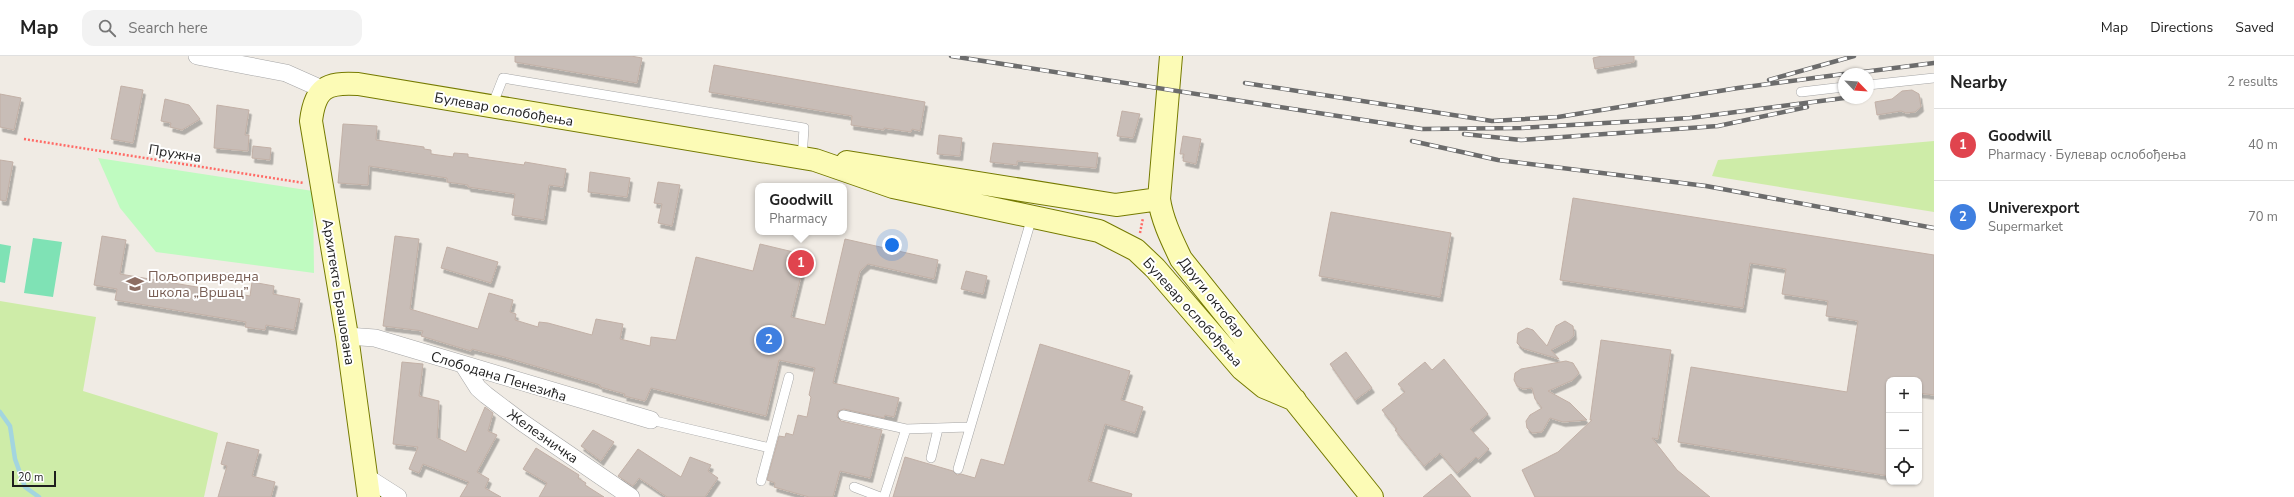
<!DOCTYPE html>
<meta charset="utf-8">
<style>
body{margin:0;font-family:"Nunito Sans",sans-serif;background:#f2f2f2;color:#222}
.controls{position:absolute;right:12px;bottom:12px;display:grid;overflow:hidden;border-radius:8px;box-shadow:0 1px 3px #0004}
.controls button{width:36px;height:36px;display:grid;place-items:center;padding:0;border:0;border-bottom:1px solid #e0e0e0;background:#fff;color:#222;font:20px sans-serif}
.compass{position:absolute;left:1838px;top:12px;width:36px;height:36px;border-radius:50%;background:#fff;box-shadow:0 1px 3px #0004;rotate:115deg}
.scale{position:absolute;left:12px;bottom:10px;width:44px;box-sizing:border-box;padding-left:4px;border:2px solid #1e1e1e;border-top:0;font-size:11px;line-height:14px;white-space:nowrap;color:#1e1e1e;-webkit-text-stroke:3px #fff;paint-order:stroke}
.you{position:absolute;left:892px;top:189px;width:14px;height:14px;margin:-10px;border:3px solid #fff;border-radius:50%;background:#1a73e8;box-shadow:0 0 0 6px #1a73e833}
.badge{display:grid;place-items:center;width:26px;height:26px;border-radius:50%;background:#cd000e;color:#fff;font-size:13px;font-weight:700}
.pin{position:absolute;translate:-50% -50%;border:2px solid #fff;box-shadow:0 1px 4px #0006}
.popup{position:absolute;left:755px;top:127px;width:92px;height:52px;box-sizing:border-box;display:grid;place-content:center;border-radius:8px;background:#fff;filter:drop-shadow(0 1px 3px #0005);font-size:13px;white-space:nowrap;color:#767676}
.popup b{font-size:15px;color:#222}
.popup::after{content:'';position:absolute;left:50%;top:100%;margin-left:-8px;border:8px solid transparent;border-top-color:#fff}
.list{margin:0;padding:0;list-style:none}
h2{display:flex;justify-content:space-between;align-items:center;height:52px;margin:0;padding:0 16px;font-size:17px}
h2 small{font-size:13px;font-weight:400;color:#767676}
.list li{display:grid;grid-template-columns:26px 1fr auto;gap:12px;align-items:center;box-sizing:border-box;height:72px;padding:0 16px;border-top:1px solid #e0e0e0}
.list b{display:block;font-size:15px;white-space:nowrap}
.list p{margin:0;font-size:13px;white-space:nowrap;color:#767676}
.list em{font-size:13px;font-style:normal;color:#767676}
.icon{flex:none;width:22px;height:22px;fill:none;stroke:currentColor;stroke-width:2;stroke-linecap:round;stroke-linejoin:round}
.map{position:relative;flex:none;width:1934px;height:441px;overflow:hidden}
header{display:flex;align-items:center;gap:24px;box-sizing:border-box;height:56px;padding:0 20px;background:#fff;border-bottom:1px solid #e0e0e0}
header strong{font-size:19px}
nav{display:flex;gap:22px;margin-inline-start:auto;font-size:14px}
.search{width:280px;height:36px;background:#f2f2f2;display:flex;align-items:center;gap:10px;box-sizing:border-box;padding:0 14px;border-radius:12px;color:#767676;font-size:15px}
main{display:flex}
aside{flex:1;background:#fff}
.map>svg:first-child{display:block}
.grass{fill:#ceeca8}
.park{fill:#bffbc0}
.pitch{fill:#7fe2b5}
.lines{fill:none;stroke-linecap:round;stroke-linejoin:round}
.stream{stroke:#a3d5df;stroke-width:4.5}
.building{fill:#c8bdb7;stroke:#c2b0a6;filter:url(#shadow)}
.lane-casing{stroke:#a5a5a5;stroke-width:10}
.street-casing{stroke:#a5a5a5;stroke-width:18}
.secondary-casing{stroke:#757a01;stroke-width:24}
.path{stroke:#ff6b66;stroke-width:2.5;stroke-dasharray:2 2;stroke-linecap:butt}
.lane{stroke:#fff;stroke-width:9}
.street{stroke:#fff;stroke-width:17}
.secondary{stroke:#fcfbb6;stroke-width:22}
.rail-casing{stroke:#6c6c6c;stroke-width:4.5}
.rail{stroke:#fff;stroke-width:3;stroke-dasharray:9;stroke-linecap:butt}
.labels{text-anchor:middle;stroke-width:4;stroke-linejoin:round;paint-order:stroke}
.street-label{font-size:14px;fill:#1e1e1e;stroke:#fff}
.education-label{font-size:14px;fill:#785e54;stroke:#fff;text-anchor:start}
</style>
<header>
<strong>Map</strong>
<div class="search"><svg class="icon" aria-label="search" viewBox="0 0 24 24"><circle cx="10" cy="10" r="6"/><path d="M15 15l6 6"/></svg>Search here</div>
<nav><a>Map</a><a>Directions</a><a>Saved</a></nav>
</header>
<main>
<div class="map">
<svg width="1934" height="441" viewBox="0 0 1934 441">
<defs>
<filter id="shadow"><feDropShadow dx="2.5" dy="4.5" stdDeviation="0" flood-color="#0004"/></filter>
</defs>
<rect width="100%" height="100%" fill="#f0ebe4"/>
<path class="grass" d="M 1934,85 L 1934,156 L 1712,120 L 1718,104 Z
M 0,245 L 96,261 L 83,335 L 218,377 L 204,441 L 0,441 Z"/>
<path class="park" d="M 98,102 L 313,135 L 314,217 L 156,196 L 120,152 Z"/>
<path class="pitch" d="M 33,182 L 62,186 L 53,241 L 24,237 Z
M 0,188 L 11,190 L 5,227 L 0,226 Z"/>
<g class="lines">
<path class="stream" d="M 0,356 L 10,370 L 15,403 L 25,431 L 39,441"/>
</g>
<path class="building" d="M 515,0 L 631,0 L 642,2 L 637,27 L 515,6 Z
M 1602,0 L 1634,0 L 1634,6 L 1595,13 L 1593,2 Z
M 714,9 L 925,46 L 920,75 L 912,73 L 911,76 L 884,72 L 884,74 L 851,69 L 852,60 L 709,36 Z
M 121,30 L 143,34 L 133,87 L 111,83 Z
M 1912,34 L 1919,38 L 1921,51 L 1915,56 L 1906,57 L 1901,55 L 1877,59 L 1875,46 L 1892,43 L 1902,35 Z
M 0,38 L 21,42 L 14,74 L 0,71 Z
M 165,43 L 189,49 L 200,63 L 182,74 L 170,71 L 171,67 L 161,65 Z
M 217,49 L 249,54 L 245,79 L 249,79 L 248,95 L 214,92 Z
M 1122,55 L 1140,58 L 1133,82 L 1117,80 Z
M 343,68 L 377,70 L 376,84 L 424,91 L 424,93 L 431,94 L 431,98 L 453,101 L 454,97 L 468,98 L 468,101 L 524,109 L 525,106 L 566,113 L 563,131 L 549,129 L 544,164 L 512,159 L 515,138 L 468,131 L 468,129 L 447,126 L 447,122 L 369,110 L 368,129 L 338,127 Z
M 939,79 L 962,82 L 960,100 L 937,98 Z
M 1183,80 L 1201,83 L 1196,108 L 1183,105 L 1184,98 L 1180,98 Z
M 993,87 L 1098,97 L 1096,112 L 1017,105 L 1017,109 L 990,106 Z
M 253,90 L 271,92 L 270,104 L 252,102 Z
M 0,104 L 13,106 L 6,145 L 0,144 Z
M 590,116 L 630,122 L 627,141 L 588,136 Z
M 658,126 L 680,129 L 672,170 L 658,167 L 662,148 L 654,147 Z
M 1573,142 L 1934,199 L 1934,339 L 1919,337 L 1919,324 L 1889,324 L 1889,420 L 1678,386 L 1691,311 L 1847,336 L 1858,265 L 1826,260 L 1828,245 L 1782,238 L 1786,213 L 1750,207 L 1743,252 L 1560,224 Z
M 1331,156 L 1451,177 L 1440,241 L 1319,220 Z
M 102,180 L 126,184 L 120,218 L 250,240 L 252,226 L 274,230 L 273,238 L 300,243 L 294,274 L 266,269 L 265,274 L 245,271 L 246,266 L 115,244 L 117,233 L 94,229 Z
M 395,180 L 419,183 L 410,253 L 478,273 L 489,237 L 513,244 L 510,256 L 516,258 L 515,264 L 538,271 L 539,266 L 548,267 L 592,279 L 596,263 L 623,268 L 620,283 L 650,290 L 651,281 L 676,284 L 696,201 L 753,215 L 760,188 L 806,199 L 791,261 L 825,269 L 845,183 L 938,204 L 934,223 L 868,208 L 860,215 L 833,327 L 899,342 L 894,361 L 885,359 L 884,362 L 844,353 L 838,355 L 837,361 L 841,365 L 882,374 L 870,422 L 840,415 L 833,441 L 809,441 L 774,431 L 775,427 L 767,424 L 779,380 L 785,381 L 786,377 L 793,379 L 798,359 L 807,361 L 811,341 L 809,339 L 815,312 L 779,304 L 766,360 L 651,332 L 645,345 L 624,340 L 625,338 L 600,331 L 600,329 L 504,301 L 472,293 L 471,295 L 421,280 L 423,275 L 383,270 Z
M 447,191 L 498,206 L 491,227 L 441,212 Z
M 966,215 L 987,220 L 983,238 L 961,233 Z
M 1565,265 L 1573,270 L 1574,279 L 1570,284 L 1551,294 L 1559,303 L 1522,292 L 1517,287 L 1518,277 L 1527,272 L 1533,274 L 1547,290 L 1556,270 Z
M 1601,284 L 1671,294 L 1658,383 L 1652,382 L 1677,414 L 1710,441 L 1535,441 L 1522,414 L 1558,396 L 1592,364 L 1590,364 Z
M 1040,288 L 1130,315 L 1121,344 L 1143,351 L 1135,377 L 1105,368 L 1088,425 L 1132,438 L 1131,441 L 893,441 L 905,401 L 953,415 L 957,419 L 961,418 L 975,422 L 981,403 L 1004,409 Z
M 1346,296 L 1372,332 L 1355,344 L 1330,308 Z
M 1444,303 L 1488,358 L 1470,373 L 1489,393 L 1478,403 L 1476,401 L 1457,417 L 1440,397 L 1424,410 L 1395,374 L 1397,373 L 1382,354 L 1405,336 L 1398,328 L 1425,306 L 1432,314 Z
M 1566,305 L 1573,307 L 1579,317 L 1573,324 L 1548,335 L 1570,347 L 1587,364 L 1563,366 L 1550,362 L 1542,376 L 1532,377 L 1527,372 L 1526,365 L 1530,359 L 1542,352 L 1535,343 L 1532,332 L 1523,333 L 1517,330 L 1514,324 L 1515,317 L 1521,313 Z
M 402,306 L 423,308 L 419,340 L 439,345 L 437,382 L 466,396 L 485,351 L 493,357 L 488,375 L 497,379 L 477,416 L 489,423 L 485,432 L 501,441 L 460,441 L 469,426 L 423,408 L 419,417 L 409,413 L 418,391 L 393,388 Z
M 593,374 L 614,386 L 601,405 L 581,390 Z
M 227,386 L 259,394 L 252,420 L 275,426 L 271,441 L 218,441 L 227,410 L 221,408 Z
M 536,392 L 579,419 L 578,422 L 586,427 L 585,429 L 604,441 L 539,441 L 547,427 L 523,413 Z
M 638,393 L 681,421 L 690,401 L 711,409 L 708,415 L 718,422 L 705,441 L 667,441 L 639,422 L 633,430 L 618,420 Z
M 1451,418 L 1471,441 L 1423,441 Z"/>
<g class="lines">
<g class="lane-casing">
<path id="lane" d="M 1868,29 L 1934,22
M 1801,36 L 1844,31
M 492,50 L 503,22 L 804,72 L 802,103
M 843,359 L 906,373 L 969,371
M 651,364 L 770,392
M 931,402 L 938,373
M 958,413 L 1032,161
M 761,425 L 789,321
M 854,431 L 880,441
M 884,441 L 906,373"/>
</g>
<g class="street-casing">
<path id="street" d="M 197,0 L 286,17 L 322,33
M 347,280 L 375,282 L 651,364
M 464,310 L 478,332 L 486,339 L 523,367 L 631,441
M 365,420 L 398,441"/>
</g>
<g class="secondary-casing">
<path id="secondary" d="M 1171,0 L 1159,143 C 1162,164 1172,184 1181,203 L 1372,441
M 847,106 L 1116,149 L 1159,143
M 369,441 L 347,280 L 311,65 C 315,32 326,26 358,28 L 815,104 L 893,131 L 1099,175 L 1136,194 L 1155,212 L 1242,313 L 1264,331 L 1295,344"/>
</g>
<path class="path" d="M 24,83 L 304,127
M 1140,177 L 1143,162"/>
<use href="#lane" class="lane"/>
<use href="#street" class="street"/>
<use href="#secondary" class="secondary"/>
<g class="rail-casing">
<path id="rail" d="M 951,0 L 1422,73 L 1521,72 L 1690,62 L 1844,42
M 1847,18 L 1934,7
M 1769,24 L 1854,0
M 1245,27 L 1492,65 L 1558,61 L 1738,32 L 1844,18
M 1464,78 L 1521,84 L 1718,70 L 1807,51
M 1412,85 L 1498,104 L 1706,130 L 1934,172"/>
</g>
<use href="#rail" class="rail"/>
</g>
<defs>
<g id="school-bare" transform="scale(1.38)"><path d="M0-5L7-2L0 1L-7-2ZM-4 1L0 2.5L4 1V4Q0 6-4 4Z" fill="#8d6e63" stroke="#fff" stroke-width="2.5" paint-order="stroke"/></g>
</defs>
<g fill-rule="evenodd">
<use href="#school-bare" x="135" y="228"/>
</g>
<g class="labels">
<g class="street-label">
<text transform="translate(504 53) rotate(10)" y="5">Булевар ослобођења</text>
<text transform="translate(175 97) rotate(9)" y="5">Пружна</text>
<text transform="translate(339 236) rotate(81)" y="5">Архитекте Брашована</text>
<text transform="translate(1212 241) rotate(52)" y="5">Други октобар</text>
<text transform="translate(1193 256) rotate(48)" y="5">Булевар ослобођења</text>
<text transform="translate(499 320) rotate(17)" y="5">Слободана Пенезића</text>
<text transform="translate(543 380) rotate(35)" y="5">Железничка</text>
</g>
<g class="education-label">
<text x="148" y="225">Пољопривредна<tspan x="148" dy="16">школа „Вршац”</tspan></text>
</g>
</g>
</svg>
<div class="controls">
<button>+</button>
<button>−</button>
<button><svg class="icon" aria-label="locate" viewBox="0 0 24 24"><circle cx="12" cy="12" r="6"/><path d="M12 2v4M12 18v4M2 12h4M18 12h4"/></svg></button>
</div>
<svg class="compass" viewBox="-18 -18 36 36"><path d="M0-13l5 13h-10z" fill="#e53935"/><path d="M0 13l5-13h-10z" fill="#767676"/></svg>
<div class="scale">20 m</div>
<div class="you"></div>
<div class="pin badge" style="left:801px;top:207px;background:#e0444e">1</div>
<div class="popup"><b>Goodwill</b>Pharmacy</div>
<div class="pin badge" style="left:769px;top:284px;background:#3f7fe0">2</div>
</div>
<aside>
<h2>Nearby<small>2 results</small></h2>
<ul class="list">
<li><span class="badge" style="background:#e0444e">1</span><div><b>Goodwill</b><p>Pharmacy · Булевар ослобођења</p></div><em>40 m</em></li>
<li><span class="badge" style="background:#3f7fe0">2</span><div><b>Univerexport</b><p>Supermarket</p></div><em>70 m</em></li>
</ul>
</aside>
</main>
